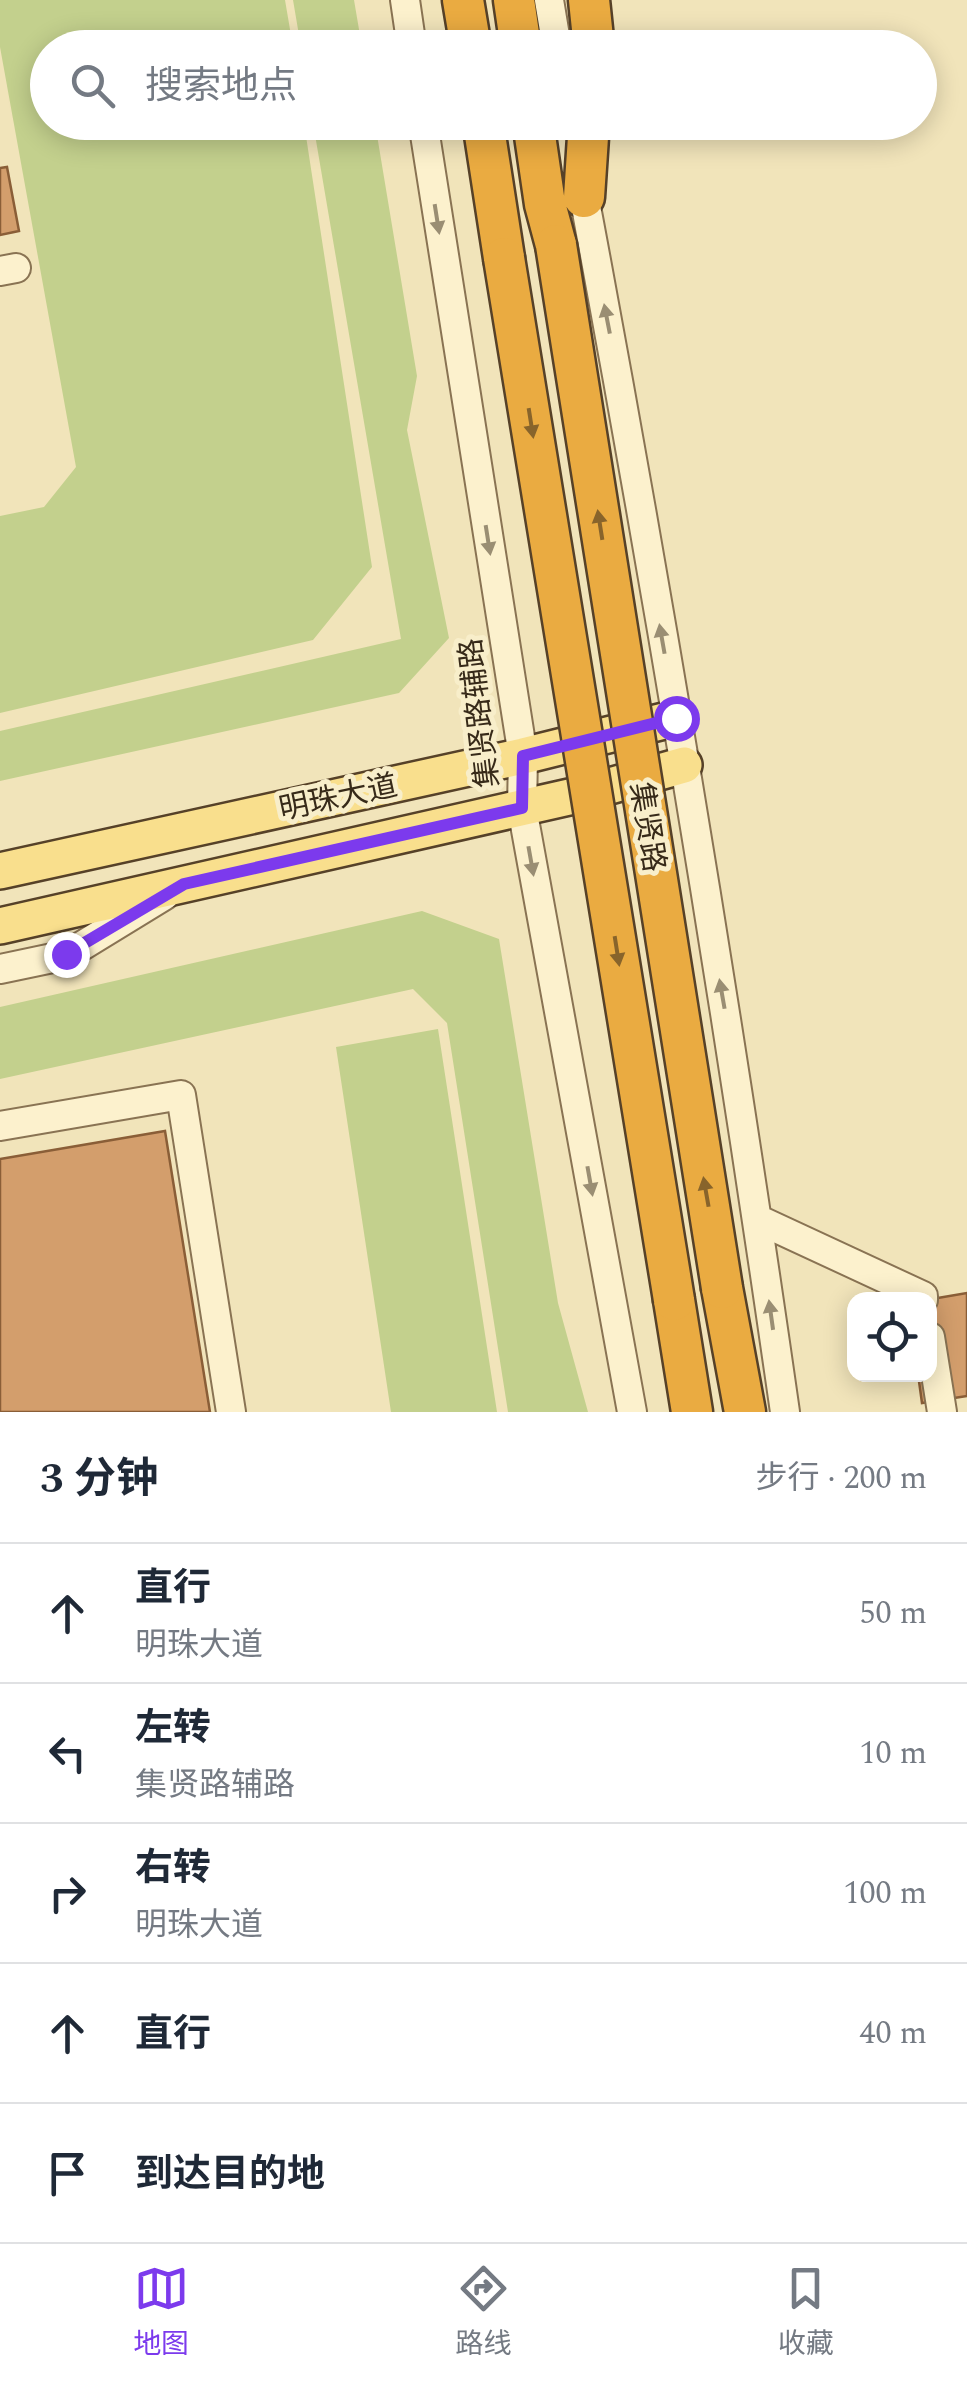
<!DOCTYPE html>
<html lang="zh">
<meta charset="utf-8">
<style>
body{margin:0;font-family:Spectral,"Noto Sans SC",serif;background:#f6f6f7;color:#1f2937}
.controls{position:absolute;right:30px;bottom:30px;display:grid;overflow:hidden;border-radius:20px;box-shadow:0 5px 25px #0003}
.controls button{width:90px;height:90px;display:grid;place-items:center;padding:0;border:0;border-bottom:2px solid #e0e1e3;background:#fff;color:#1f2937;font:50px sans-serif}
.stop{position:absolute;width:30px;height:30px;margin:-22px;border:8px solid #7c3aed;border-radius:50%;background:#fff}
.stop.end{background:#7c3aed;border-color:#fff;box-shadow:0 2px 10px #0008}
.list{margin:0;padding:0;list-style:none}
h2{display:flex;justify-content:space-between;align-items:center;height:130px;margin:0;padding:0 40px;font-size:42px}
h2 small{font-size:32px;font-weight:400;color:#747a83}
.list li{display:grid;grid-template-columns:65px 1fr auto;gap:30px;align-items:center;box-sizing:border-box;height:140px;padding:0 40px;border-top:2px solid #e0e1e3}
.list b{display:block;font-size:38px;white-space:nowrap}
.list p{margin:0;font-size:32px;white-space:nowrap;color:#747a83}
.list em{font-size:32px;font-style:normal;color:#747a83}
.icon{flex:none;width:55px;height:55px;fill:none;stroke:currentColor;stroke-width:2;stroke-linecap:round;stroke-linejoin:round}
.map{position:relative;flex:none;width:967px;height:1412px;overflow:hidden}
.search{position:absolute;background:#fff;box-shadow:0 5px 25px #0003;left:30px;right:30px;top:30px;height:110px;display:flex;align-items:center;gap:25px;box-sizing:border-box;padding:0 35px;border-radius:55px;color:#747a83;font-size:38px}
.sheet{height:830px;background:#fff}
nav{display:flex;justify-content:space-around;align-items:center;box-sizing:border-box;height:140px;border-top:2px solid #e0e1e3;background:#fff;font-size:28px;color:#747a83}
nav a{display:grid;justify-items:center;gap:5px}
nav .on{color:#7c3aed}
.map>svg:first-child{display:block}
.green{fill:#c3d08d}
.building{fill:#d39e6c;stroke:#8a5e37;stroke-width:2.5}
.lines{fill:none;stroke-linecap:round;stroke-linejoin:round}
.minor-casing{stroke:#897353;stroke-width:32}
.major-casing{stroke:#564128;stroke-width:40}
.highway-casing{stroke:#564128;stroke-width:45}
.minor{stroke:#fcf1cd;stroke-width:28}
.major{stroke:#f9df8d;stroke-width:35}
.highway{stroke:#eaab41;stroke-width:40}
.highway-bridge-casing{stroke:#564128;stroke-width:45;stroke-linecap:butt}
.highway-bridge{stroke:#eaab41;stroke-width:40}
.oneway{fill:#9a8e73}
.oneway2{fill:#88642b}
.route{stroke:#7c3aed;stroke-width:12}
.labels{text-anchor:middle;stroke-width:10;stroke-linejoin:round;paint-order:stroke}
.street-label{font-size:30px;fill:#372a19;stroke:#f8eeca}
</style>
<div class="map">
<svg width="967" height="1412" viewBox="0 0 967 1412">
<rect width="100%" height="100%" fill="#f1e4ba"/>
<path class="green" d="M 0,0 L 285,0 L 293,47 L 48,48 L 48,122 L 304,123 L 372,567 L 313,640 L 0,713 L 0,516 L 44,507 L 76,467 L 0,47 Z
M 293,0 L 354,0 L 362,47 L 301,47 Z
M 313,123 L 375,123 L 417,376 L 407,430 L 449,638 L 399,693 L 0,781 L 0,731 L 401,639 Z
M 422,911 L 499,939 L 558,1303 L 588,1412 L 508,1412 L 447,1023 L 413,989 L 0,1079 L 0,1007 Z
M 438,1029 L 497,1412 L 391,1412 L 336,1047 Z"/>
<path class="building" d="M 7,167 L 19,231 L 0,235 L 0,168 Z
M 165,1131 L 210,1412 L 0,1412 L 0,1159 Z
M 967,1293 L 967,1396 L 922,1403 L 918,1374 L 930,1374 L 930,1300 L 926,1300 Z"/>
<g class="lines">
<g class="minor-casing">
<path id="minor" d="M 405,0 L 412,48
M 549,0 L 557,48
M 423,122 L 523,756 L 522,808 L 632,1412
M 581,180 C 658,589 726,1000 785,1412
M 0,271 L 16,268
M 0,969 L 67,955 L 165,895
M 0,1126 L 181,1095 L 231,1412
M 757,1219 L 923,1296 L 923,1300
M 930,1337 L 942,1412"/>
</g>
<g class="major-casing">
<path id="major" d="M 0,871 L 523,756 L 676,718
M 0,926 L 578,795 L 684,765"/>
</g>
<g class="highway-casing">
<path id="highway" d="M 463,0 L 471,48
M 514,0 L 521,48
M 589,0 L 594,48
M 483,122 L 504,258
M 533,122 L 545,204 L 556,245
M 584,197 L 589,122
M 722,1288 L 745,1412
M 674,1300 L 692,1412"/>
</g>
<use href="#minor" class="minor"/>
<use href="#major" class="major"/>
<use href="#highway" class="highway"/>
<g class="highway-bridge-casing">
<path id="highway-bridge" d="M 556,245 L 722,1288
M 504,258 L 674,1300"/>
</g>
<use href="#highway-bridge" class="highway-bridge"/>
</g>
<defs><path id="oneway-solid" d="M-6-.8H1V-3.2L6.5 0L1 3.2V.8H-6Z" transform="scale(2.5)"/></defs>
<g class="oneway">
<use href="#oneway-solid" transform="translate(437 219) rotate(81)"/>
<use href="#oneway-solid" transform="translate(607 319) rotate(-101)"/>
<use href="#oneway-solid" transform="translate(488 540) rotate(81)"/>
<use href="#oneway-solid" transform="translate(662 639) rotate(-100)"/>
<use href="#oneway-solid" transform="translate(531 861) rotate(80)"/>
<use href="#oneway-solid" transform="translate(722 994) rotate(-100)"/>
<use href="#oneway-solid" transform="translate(590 1181) rotate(80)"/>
<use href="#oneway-solid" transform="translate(771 1315) rotate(-98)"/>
</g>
<g class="oneway2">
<use href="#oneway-solid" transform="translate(531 423) rotate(81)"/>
<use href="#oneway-solid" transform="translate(600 525) rotate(-99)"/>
<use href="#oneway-solid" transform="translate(617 951) rotate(81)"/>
<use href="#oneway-solid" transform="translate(706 1192) rotate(-100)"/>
</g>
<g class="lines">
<path class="route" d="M 66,954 L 184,884 L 522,808 L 523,756 L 676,718"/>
</g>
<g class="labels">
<g class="street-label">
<text transform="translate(479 713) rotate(-97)" y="10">集贤路辅路</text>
<text transform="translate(338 797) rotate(-12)" y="10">明珠大道</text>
<text transform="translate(648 827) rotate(81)" y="10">集贤路</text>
</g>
</g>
</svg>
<div class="controls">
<button><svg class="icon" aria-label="locate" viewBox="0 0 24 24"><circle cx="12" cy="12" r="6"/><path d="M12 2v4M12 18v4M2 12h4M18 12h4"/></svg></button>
</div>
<div class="stop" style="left:676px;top:718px"></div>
<div class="stop end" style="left:66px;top:954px"></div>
<div class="search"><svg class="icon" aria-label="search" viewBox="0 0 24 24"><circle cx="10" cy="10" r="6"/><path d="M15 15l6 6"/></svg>搜索地点</div>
</div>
<section class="sheet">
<h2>3 分钟<small>步行 · 200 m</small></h2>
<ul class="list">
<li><svg class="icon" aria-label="ahead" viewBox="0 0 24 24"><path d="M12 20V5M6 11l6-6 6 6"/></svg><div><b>直行</b><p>明珠大道</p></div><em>50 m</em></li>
<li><svg class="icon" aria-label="left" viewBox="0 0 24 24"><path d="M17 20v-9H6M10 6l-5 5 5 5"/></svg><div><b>左转</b><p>集贤路辅路</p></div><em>10 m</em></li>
<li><svg class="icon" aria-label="right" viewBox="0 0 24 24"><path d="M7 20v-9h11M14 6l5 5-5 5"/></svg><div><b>右转</b><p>明珠大道</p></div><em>100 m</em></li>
<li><svg class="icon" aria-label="ahead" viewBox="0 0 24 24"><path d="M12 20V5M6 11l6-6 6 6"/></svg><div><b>直行</b></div><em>40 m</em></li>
<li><svg class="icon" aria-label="arrive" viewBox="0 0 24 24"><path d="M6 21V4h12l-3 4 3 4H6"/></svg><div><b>到达目的地</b></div></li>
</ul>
</section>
<nav>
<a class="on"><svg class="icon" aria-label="map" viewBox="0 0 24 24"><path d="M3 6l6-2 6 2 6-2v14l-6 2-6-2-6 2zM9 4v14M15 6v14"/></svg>地图</a>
<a><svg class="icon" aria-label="directions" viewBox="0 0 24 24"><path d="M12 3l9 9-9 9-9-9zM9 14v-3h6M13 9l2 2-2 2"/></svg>路线</a>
<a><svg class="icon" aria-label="saved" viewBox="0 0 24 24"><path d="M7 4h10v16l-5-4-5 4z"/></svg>收藏</a>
</nav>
